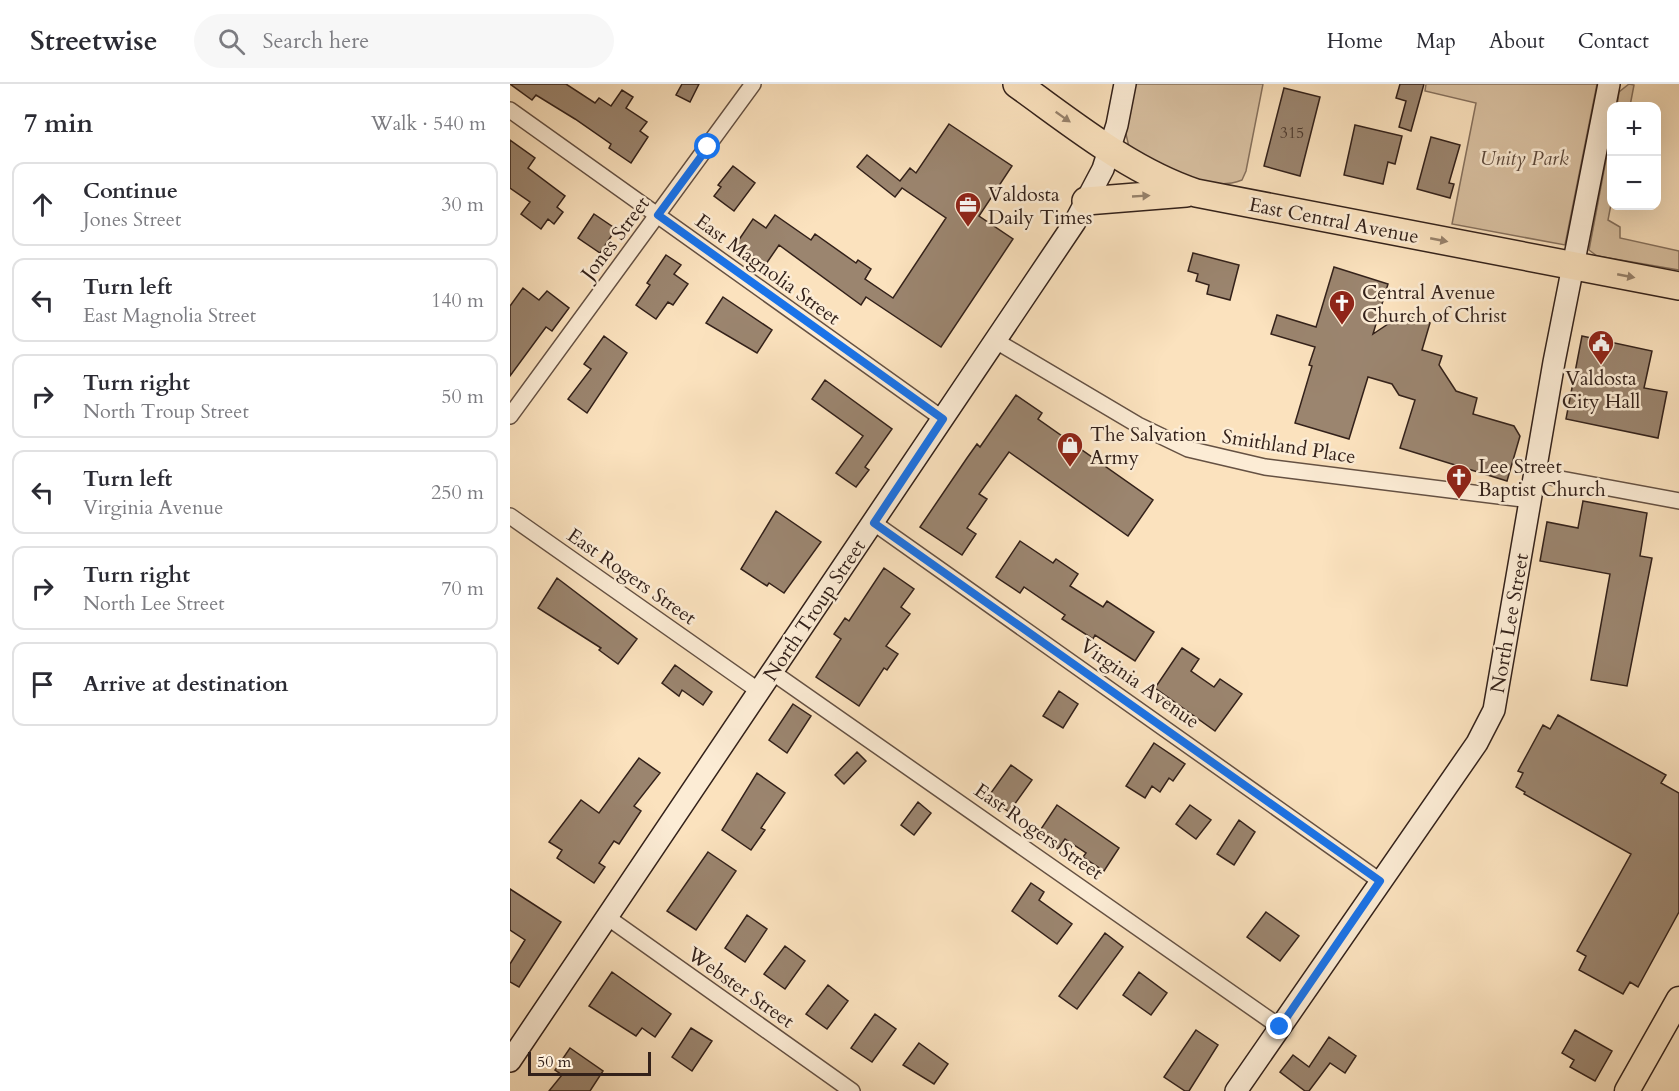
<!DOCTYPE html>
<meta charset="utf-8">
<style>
body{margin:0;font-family:Cardo,serif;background:#f7f7f7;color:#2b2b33}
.controls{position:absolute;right:18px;top:18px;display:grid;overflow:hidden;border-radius:12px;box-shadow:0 6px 24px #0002}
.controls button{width:54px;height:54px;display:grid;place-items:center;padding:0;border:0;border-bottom:2px solid #e1e1e2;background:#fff;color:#2b2b33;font:30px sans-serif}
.scale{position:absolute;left:18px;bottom:15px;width:123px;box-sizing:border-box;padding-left:6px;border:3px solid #33211a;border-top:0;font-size:16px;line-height:21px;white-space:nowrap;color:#33211a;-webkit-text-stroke:4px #fcecd5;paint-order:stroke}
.stop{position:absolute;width:18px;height:18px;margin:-14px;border:4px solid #1a73e8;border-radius:50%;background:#fff}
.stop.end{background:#1a73e8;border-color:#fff;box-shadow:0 2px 6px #0008}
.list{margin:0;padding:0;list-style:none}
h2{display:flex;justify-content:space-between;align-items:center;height:78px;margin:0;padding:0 24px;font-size:26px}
h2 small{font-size:20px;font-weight:400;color:#7c7c81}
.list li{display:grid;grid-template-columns:39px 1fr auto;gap:18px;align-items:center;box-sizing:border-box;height:84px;margin:0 12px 12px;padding:0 12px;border:2px solid #e1e1e2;border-radius:12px}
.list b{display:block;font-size:22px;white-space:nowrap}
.list p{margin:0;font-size:20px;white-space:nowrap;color:#7c7c81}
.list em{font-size:20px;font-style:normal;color:#7c7c81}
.icon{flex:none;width:33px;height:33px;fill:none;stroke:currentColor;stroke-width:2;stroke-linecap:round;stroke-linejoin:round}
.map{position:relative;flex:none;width:1169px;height:1007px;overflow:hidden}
header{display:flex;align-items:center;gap:36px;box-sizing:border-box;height:84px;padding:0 30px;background:#fff;border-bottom:2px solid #e1e1e2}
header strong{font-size:28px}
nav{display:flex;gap:33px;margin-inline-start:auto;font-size:21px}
.search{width:420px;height:54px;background:#f7f7f7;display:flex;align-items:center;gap:15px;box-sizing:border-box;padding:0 21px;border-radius:33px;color:#7c7c81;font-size:22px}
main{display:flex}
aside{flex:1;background:#fff}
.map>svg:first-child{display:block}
.green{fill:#d9c1a2;stroke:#86715e;stroke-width:1.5}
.building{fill:#9b856f;stroke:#33211a;stroke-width:1.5}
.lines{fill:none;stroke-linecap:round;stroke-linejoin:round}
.street-casing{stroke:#655143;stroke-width:18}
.secondary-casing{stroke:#33211a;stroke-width:24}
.primary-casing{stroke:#33211a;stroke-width:27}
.highway-casing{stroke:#33211a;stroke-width:30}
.street{stroke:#fcecd5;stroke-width:15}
.secondary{stroke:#fcecd5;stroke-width:21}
.primary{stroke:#fbe2be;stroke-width:24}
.highway{stroke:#fbe2be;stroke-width:27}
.oneway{fill:#97826c}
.route{stroke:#1a73e8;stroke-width:8}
.labels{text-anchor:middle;stroke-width:5;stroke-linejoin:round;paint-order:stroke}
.number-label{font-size:16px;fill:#4d3a2f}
.park-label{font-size:20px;font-style:italic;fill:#5c493c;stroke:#fcecd5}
.poi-label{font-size:20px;fill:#33211a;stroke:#fcecd5;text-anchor:start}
.street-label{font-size:20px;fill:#33211a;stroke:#fcecd5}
</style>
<header>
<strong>Streetwise</strong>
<div class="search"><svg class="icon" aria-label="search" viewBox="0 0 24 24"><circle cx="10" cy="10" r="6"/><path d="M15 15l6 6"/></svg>Search here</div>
<nav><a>Home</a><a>Map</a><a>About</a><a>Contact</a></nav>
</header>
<main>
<aside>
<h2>7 min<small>Walk · 540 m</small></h2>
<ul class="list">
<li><svg class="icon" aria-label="ahead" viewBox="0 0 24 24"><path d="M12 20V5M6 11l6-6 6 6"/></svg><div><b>Continue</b><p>Jones Street</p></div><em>30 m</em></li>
<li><svg class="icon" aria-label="left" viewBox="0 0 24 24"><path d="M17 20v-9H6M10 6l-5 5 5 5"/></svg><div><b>Turn left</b><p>East Magnolia Street</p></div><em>140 m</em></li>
<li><svg class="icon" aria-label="right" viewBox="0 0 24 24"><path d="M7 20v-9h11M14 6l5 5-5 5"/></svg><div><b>Turn right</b><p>North Troup Street</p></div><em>50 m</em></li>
<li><svg class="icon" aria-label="left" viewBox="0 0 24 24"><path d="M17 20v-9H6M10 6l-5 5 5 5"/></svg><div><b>Turn left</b><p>Virginia Avenue</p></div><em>250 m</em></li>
<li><svg class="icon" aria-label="right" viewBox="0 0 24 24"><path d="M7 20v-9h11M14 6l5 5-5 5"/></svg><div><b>Turn right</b><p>North Lee Street</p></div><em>70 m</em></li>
<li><svg class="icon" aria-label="arrive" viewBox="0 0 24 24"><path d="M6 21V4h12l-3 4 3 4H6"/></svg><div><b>Arrive at destination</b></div></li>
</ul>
</aside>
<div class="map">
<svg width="1169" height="1007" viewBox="0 0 1169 1007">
<rect width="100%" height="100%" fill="#fbe2be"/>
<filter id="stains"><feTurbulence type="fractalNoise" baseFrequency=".00333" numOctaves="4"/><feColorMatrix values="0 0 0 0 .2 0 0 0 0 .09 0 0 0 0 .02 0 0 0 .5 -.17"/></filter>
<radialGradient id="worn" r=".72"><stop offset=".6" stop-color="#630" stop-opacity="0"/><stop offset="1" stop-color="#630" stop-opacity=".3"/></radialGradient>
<path class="green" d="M 624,0 L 753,0 L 736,87 L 732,96 C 697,110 648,83 619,63 L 615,46 Z
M 916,0 L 1087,0 L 1055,161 L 942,140 L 966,19 L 915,7 Z
M 1119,0 L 1124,1 L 1120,22 L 1107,22 L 1109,8 Z
M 1101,49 L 1102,115 L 1098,136 L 1110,143 L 1110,154 L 1169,167 L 1169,186 L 1087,172 L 1079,166 Z"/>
<path class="building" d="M 0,0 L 56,0 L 85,19 L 89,14 L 101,22 L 112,6 L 123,13 L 116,24 L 137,38 L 130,47 L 138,53 L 121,79 L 99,64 L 101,60 L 65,35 L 26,11 L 22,16 Z
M 172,0 L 189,0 L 180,18 L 166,11 Z
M 890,0 L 914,0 L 901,47 L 889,43 L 896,17 L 886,14 Z
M 774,4 L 810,13 L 790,92 L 754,82 Z
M 439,40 L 502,82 L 469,132 L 503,155 L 431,263 L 356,213 L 351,221 L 269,161 L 256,180 L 226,160 L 243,135 L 256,144 L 265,131 L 301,156 L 305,150 L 346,179 L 348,176 L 361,185 L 355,195 L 383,214 L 436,134 L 392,104 L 385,113 L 347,83 L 357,71 L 390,97 L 400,84 L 406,89 Z
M 845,41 L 892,52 L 885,80 L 878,78 L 873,100 L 834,91 Z
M 921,53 L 950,61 L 939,99 L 944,100 L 940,114 L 907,105 Z
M 0,56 L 25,74 L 18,84 L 55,112 L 47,123 L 53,128 L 44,140 L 38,135 L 31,145 L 11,130 L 20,118 L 0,104 Z
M 223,82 L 245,99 L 224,127 L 204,112 L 211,103 L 208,101 Z
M 84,130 L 106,145 L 90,169 L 68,154 Z
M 683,169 L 729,181 L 720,216 L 697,210 L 699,201 L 686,197 L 688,190 L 678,187 Z
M 156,171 L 171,181 L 164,190 L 178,200 L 163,221 L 158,218 L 146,235 L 126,221 L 140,201 L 137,199 Z
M 824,183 L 878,200 L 863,250 L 893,230 L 920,239 L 912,266 L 932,272 L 929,281 L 946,307 L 967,314 L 963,330 L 1004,342 L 1010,352 L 997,397 L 890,364 L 905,316 L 889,311 L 882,300 L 858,293 L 839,355 L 785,339 L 802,282 L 799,281 L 805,263 L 761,250 L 767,231 L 806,243 Z
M 13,204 L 29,216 L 37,207 L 59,224 L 42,247 L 36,243 L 0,292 L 0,222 Z
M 213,213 L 262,246 L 247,269 L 196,239 Z
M 94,252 L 117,269 L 77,329 L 58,315 L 81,285 L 74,280 Z
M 1072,252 L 1142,267 L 1134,304 L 1157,308 L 1148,354 L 1056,335 Z
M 315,296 L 382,345 L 355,383 L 359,386 L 346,403 L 326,389 L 353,352 L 302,315 Z
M 506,311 L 532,329 L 528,335 L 643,416 L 618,452 L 499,368 L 469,410 L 477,415 L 457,444 L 466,450 L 452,471 L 410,443 L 457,374 L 467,360 L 470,363 Z
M 1073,417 L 1137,429 L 1130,472 L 1142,474 L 1117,602 L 1081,596 L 1100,490 L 1030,477 L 1037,438 L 1068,444 Z
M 266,427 L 311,458 L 274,509 L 259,499 L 257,502 L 231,485 Z
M 510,457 L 543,479 L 546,475 L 568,490 L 560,502 L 593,523 L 597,517 L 644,548 L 625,577 L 585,551 L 583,555 L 552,535 L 555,531 L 514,503 L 510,509 L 486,493 Z
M 374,484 L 404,505 L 391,523 L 400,530 L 376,562 L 388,570 L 377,586 L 374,584 L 349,622 L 306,593 L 331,555 L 324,550 L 335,534 L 339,537 Z
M 47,494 L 127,555 L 108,580 L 89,566 L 91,564 L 28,524 Z
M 672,564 L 689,575 L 681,587 L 704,603 L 710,595 L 732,610 L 705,647 L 645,604 Z
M 165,581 L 202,608 L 193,621 L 172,606 L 169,612 L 152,599 Z
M 549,607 L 568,620 L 553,644 L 533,632 Z
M 283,620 L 301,632 L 277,669 L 259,656 Z
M 1048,631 L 1156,691 L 1151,699 L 1169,709 L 1169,828 L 1128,903 L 1120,898 L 1113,910 L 1069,886 L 1076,872 L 1067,867 L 1121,770 L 1014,710 L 1015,708 L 1006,703 L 1013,689 L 1008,687 L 1033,641 L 1040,645 Z
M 644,659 L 675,680 L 663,697 L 659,694 L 650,708 L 642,702 L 635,714 L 616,702 Z
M 347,668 L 356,677 L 334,700 L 325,691 Z
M 129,674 L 150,689 L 124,722 L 131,727 L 109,760 L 104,757 L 89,779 L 95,783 L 84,799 L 47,774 L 52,766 L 39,758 L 71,716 L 89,729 Z
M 501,681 L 522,696 L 499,728 L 478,713 Z
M 247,689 L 275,709 L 251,744 L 255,746 L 241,766 L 212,746 Z
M 408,718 L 421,729 L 404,751 L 391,741 Z
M 547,721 L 609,764 L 594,787 L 573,773 L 576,769 L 555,755 L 548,765 L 527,751 Z
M 680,721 L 701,736 L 686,755 L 666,740 Z
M 729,736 L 745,748 L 724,781 L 707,770 Z
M 198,768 L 226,787 L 186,846 L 157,827 Z
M 521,799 L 534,808 L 529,816 L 562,840 L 547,860 L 502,827 Z
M 0,805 L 51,838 L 9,903 L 0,898 L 0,880 L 15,856 L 0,846 Z
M 756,828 L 789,852 L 770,877 L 737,853 Z
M 237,831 L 257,845 L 235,878 L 215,864 Z
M 595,849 L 613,863 L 567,925 L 549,912 Z
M 275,862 L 295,877 L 275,905 L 254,890 Z
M 102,888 L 161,930 L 145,953 L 132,944 L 126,952 L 79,922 Z
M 629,888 L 657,909 L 641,931 L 613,911 Z
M 318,901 L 338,917 L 317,945 L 296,930 Z
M 365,930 L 386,945 L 362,978 L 341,964 Z
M 181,944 L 202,957 L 182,987 L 162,973 Z
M 686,946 L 708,961 L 679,1007 L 675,1007 L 654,993 Z
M 1065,946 L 1102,967 L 1085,997 L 1060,983 L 1064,976 L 1052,969 Z
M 819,953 L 846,972 L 835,989 L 820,979 L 799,1007 L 795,1007 L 770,988 L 783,971 L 799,983 Z
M 409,959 L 438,980 L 424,1000 L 393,981 Z
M 60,964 L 93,987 L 80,1007 L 39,1007 L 52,991 L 45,986 Z"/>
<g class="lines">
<g class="street-casing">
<path id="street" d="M 0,26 L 433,335
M 486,257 L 628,341 L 678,365 L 755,383 L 1020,416
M 0,332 L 243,0
M 1024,390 L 1169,417
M 0,432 L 249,607
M 364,439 L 870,797
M 262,588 L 770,943
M 97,833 L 342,1007"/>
</g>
<g class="secondary-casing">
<path id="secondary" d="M 0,977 L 565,138 L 593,85 L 607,41 L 615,0
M 726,1007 L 967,659 L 984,626 L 1044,278 L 1099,0"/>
</g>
<g class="primary-casing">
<path id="primary" d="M 1117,1007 L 1169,915"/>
</g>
<g class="highway-casing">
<path id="highway" d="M 507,0 C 563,40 620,87 686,109 L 1169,202
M 576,117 L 676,109"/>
</g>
<use href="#street" class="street"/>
<use href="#secondary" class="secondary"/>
<use href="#primary" class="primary"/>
<use href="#highway" class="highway"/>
</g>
<defs><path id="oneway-solid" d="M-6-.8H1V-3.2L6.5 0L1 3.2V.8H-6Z" transform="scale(1.5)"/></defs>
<g class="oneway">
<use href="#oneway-solid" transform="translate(553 33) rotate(35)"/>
<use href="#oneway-solid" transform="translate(631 112) rotate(-3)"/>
<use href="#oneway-solid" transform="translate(929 156) rotate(11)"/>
<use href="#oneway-solid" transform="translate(1116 192) rotate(11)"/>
</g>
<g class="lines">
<path class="route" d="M 198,63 L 148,131 L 433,335 L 364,439 L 870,797 L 770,943"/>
</g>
<defs>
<g id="office-pin" transform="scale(1.35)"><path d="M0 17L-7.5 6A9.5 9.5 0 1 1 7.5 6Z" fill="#8f2418" stroke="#fcecd5"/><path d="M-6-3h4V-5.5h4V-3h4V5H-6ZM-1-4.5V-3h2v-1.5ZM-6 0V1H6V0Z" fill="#fff"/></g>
<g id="church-pin" transform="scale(1.35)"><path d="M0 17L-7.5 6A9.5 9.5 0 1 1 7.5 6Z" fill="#8f2418" stroke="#fcecd5"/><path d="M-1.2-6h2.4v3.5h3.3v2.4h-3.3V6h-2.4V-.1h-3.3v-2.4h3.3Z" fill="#fff"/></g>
<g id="civic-pin" transform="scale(1.35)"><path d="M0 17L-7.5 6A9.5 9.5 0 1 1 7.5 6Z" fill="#8f2418" stroke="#fcecd5"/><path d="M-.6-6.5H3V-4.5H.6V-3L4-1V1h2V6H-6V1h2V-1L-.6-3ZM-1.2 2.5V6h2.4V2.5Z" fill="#fff"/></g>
<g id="shop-pin" transform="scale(1.35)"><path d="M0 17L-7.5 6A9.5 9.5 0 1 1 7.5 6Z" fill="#8f2418" stroke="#fcecd5"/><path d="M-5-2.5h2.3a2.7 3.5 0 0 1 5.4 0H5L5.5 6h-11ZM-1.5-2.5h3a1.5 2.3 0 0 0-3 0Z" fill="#fff"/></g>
</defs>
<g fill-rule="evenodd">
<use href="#office-pin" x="458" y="121"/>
<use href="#church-pin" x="832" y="219"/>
<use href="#civic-pin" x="1091" y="259"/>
<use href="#shop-pin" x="560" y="361"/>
<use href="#church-pin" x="949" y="393"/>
</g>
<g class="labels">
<g class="number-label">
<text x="782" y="54">315</text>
</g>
<g class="park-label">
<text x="1014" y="81">Unity Park</text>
</g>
<g class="poi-label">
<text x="478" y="117">Valdosta<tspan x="478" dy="23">Daily Times</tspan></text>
<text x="852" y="215">Central Avenue<tspan x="852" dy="23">Church of Christ</tspan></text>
<text x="1091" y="301" text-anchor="middle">Valdosta<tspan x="1091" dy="23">City Hall</tspan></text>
<text x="580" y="357">The Salvation<tspan x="580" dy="23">Army</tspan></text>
<text x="968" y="389">Lee Street<tspan x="968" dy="23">Baptist Church</tspan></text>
</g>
<g class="street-label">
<text transform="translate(824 136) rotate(11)" y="7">East Central Avenue</text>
<text transform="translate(105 154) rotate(-53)" y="7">Jones Street</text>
<text transform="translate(258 185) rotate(36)" y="7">East Magnolia Street</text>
<text transform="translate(779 362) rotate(9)" y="7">Smithland Place</text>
<text transform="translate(122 492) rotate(35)" y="7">East Rogers Street</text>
<text transform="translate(304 526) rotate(-56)" y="7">North Troup Street</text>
<text transform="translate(999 539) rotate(-80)" y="7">North Lee Street</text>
<text transform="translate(630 599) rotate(35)" y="7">Virginia Avenue</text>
<text transform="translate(529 747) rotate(35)" y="7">East Rogers Street</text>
<text transform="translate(231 903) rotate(35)" y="7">Webster Street</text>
</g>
</g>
<rect width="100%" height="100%" filter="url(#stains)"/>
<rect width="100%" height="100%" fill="url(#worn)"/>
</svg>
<div class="controls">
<button>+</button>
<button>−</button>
</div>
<div class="scale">50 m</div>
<div class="stop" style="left:198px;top:63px"></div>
<div class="stop end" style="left:770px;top:943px"></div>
</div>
</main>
